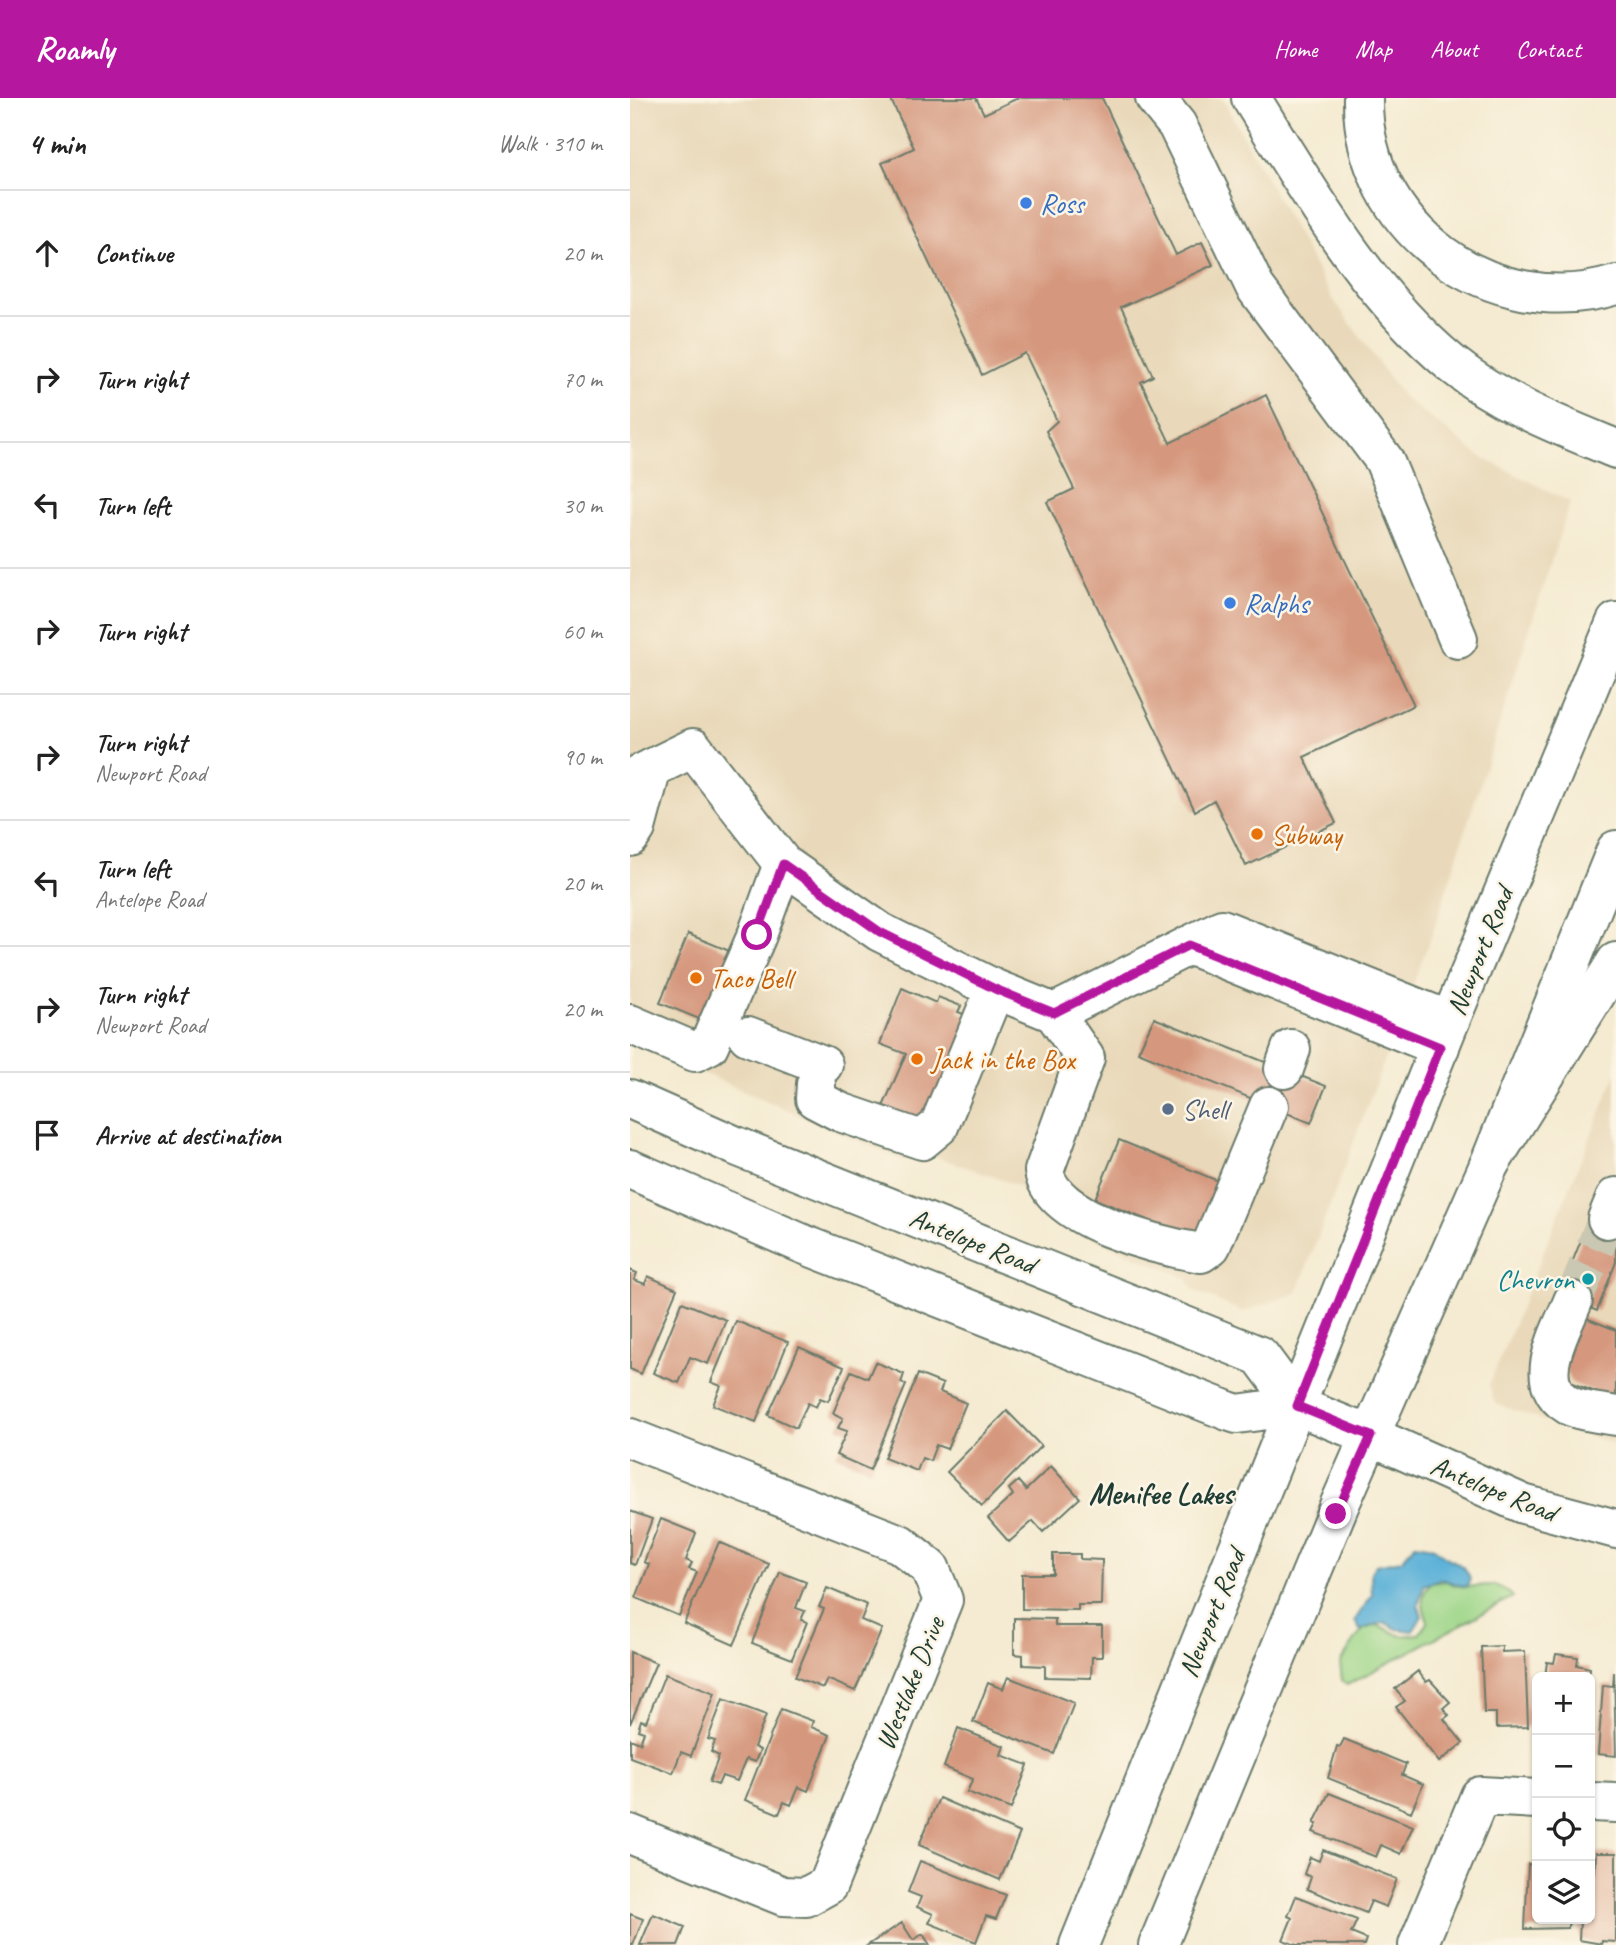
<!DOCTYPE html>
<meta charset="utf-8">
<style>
body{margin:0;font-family:Caveat,sans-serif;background:#f2f2f2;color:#222}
.controls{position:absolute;right:21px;bottom:21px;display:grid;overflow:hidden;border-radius:10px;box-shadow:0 2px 5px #0004}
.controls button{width:63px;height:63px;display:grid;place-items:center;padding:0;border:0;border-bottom:2px solid #e0e0e0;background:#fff;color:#222;font:35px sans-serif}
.stop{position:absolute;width:21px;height:21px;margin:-16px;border:5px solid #b5179e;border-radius:50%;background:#fff}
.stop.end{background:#b5179e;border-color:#fff;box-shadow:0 2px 7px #0008}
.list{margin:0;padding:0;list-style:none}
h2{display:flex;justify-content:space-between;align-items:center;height:91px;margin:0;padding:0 28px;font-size:30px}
h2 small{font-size:23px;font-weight:400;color:#767676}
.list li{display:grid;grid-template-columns:46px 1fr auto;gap:21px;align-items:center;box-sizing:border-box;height:126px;padding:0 28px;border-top:2px solid #e0e0e0}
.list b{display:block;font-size:26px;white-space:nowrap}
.list p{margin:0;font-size:23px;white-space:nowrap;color:#767676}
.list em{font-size:23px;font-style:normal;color:#767676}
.icon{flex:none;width:38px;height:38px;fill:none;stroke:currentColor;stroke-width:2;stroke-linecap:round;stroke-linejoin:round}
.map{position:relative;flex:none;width:986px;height:1847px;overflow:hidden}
header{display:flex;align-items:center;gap:42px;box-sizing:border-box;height:98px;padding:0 35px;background:#b5179e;color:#fff}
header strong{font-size:33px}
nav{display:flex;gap:38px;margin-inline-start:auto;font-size:24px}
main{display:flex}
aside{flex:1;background:#fff}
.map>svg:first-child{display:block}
.built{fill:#e9d9ba}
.green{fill:#9ed689;stroke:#5e8a5e;stroke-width:2}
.water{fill:#5cb1d8;stroke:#3e7786;stroke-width:2}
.building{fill:#d5987e}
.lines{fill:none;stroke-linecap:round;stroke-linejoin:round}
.minor-tunnel{stroke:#cac8b2;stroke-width:38;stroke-dasharray:38 19;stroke-linecap:butt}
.minor-casing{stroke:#6a7a6b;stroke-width:42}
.major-casing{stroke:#6a7a6b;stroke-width:42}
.highway-casing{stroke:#6a7a6b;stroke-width:42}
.minor{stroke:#fff;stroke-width:38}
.major{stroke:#fff;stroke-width:38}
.highway{stroke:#fff;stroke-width:38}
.route{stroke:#b5179e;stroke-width:9}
.shop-dot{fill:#3f7fe0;stroke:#fcf5e5;stroke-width:2.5}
.food-dot{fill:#e8710a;stroke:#fcf5e5;stroke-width:2.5}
.service-dot{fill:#5c6f8a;stroke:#fcf5e5;stroke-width:2.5}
.culture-dot{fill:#0f9aa8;stroke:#fcf5e5;stroke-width:2.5}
.labels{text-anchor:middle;stroke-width:5;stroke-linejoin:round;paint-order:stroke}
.shop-label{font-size:28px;fill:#366cbe;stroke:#fcf5e5;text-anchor:start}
.food-label{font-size:28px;fill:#c56008;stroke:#fcf5e5;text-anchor:start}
.street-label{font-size:28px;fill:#1f3d34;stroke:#fcf5e5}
.service-label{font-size:28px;fill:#4e5e75;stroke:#fcf5e5;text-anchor:start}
.culture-label{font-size:28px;fill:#0d838f;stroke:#fcf5e5;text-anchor:end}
.neighbourhood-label{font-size:30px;font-weight:bold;fill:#1f3d34;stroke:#fcf5e5}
</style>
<header>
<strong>Roamly</strong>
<nav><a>Home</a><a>Map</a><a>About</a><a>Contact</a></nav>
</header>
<main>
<aside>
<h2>4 min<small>Walk · 310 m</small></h2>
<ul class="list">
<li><svg class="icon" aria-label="ahead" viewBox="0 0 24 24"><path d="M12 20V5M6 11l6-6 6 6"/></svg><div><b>Continue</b></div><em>20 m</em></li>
<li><svg class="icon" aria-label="right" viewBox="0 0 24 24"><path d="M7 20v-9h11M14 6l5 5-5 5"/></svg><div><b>Turn right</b></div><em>70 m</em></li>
<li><svg class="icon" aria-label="left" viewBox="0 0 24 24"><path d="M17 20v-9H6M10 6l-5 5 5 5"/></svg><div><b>Turn left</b></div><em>30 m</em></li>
<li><svg class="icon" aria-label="right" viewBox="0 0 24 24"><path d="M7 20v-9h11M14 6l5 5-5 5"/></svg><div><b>Turn right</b></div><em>60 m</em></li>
<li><svg class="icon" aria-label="right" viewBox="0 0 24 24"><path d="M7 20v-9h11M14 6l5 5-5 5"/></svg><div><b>Turn right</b><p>Newport Road</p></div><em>90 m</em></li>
<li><svg class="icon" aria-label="left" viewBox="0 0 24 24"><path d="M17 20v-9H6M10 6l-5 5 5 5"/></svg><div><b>Turn left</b><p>Antelope Road</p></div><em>20 m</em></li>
<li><svg class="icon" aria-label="right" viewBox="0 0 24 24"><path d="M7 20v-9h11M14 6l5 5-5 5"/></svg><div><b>Turn right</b><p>Newport Road</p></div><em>20 m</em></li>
<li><svg class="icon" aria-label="arrive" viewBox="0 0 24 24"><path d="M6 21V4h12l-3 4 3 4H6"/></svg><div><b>Arrive at destination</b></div></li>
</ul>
</aside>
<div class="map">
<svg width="986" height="1847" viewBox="0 0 986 1847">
<rect width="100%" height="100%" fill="#fcf5e5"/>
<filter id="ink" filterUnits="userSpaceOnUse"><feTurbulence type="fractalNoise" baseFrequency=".0143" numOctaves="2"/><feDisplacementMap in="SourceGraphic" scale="14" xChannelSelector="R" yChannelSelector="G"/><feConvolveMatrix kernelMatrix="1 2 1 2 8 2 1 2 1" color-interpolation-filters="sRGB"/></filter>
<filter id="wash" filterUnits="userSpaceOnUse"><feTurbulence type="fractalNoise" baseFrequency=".00686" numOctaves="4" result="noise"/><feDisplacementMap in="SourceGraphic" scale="28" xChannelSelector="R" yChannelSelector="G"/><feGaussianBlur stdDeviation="1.57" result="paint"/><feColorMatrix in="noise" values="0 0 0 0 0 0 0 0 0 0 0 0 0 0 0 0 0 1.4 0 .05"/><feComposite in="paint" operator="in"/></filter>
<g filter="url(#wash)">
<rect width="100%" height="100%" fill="#f5ebd2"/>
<path class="built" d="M 0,0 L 592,0 L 703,201 L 773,299 L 851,359 L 940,404 L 805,828 L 667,1195 L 613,1214 L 563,1192 L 557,1180 L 414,1119 L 389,1088 L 294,1054 L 274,1063 L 0,943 Z
M 986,976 L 986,1347 L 865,1306 L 859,1287 Z"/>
<path class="green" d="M 816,1483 C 842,1499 860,1474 883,1499 L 717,1587 L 712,1582 L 710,1565 L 728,1538 L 734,1531 L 748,1527 L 771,1538 L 789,1536 L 798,1523 C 792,1509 789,1497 801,1485 Z"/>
<path class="water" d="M 785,1446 L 804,1449 C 815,1464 835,1462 840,1481 L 836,1489 L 811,1481 L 794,1487 L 788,1507 L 792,1518 L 783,1533 L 767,1531 L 754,1524 L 730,1532 L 725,1522 L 742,1497 L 741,1474 L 746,1467 L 772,1462 Z"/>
<g id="blocks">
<path class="building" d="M 260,0 L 346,0 L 354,16 L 388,0 L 472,0 L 546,157 L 572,144 L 583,167 L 491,209 L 523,278 L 511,284 L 540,345 L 636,297 L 784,607 L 674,659 L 706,725 L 616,768 L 584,702 L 565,713 L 417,404 L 444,391 L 416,333 L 427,323 L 395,255 L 352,277 L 252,65 L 284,50 Z
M 58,836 L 102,854 L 74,923 L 30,905 Z
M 272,890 L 306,905 L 308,899 L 331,908 L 328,914 L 347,921 L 307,1021 L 248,1020 L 276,956 L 250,946 Z
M 524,920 L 696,988 L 681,1025 L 508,954 Z
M 489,1042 L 598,1087 L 574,1145 L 465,1101 Z
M 962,1115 L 986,1125 L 986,1164 L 967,1213 L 929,1197 Z
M 0,1172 L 7,1175 L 4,1182 L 15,1186 L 18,1178 L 47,1191 L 11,1276 L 0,1271 Z
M 52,1204 L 96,1222 L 78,1266 L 60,1259 L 49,1285 L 23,1275 Z
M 951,1218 L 986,1232 L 986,1302 L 942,1285 L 932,1264 Z
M 106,1223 L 158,1244 L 126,1324 L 83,1307 L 91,1288 L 81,1284 Z
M 169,1249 L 214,1269 L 198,1303 L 190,1300 L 186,1309 L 178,1305 L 166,1330 L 138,1317 Z
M 245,1264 L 274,1276 L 271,1285 L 276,1287 L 240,1372 L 206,1357 L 217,1333 L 208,1330 L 213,1320 L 203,1315 L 221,1273 L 238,1280 Z
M 288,1276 L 313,1286 L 310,1294 L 336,1305 L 317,1351 L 306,1347 L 300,1363 L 292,1360 L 287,1373 L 254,1360 Z
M 377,1313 L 411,1348 L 352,1408 L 317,1374 Z
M 421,1368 L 450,1400 L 413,1434 L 403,1423 L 379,1444 L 358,1420 L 383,1397 L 379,1391 L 388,1383 L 396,1392 Z
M 0,1413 L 22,1421 L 5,1467 L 0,1465 Z
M 31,1421 L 66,1435 L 56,1462 L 62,1465 L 59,1471 L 67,1474 L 49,1518 L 6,1500 L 19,1466 L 14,1464 Z
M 89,1444 L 139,1466 L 104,1547 L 54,1525 Z
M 423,1456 L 450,1456 L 450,1461 L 472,1462 L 471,1507 L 448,1507 L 448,1512 L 392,1511 L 392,1476 L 423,1476 Z
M 150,1474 L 176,1484 L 166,1510 L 175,1513 L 171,1522 L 177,1524 L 162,1561 L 122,1545 Z
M 197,1490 L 237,1507 L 231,1522 L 252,1531 L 225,1593 L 197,1581 L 193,1590 L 165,1579 L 194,1511 L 189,1509 Z
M 384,1520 L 425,1521 L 425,1528 L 472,1528 L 472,1559 L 462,1559 L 461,1580 L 415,1579 L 415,1568 L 393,1567 L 393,1557 L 384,1556 Z
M 872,1548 L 872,1554 L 895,1553 L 898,1629 L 866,1630 L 866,1615 L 854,1615 L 851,1549 Z
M 0,1554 L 26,1565 L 0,1626 Z
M 926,1556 L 948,1559 L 947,1567 L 960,1570 L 959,1579 L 915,1579 L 917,1564 L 924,1565 Z
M 788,1573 L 796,1584 L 800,1582 L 820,1604 L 813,1610 L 819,1617 L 814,1621 L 833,1645 L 809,1664 L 766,1609 L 775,1603 L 765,1591 Z
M 984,1574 L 986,1658 L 968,1656 L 973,1587 L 983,1588 Z
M 35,1576 L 85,1595 L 61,1658 L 51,1654 L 43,1675 L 0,1659 L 0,1641 L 10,1645 L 14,1634 L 8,1632 L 11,1622 L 16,1624 Z
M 378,1579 L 444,1605 L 424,1656 L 343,1624 L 358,1585 L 373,1591 Z
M 93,1601 L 136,1617 L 124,1649 L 130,1652 L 125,1664 L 116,1661 L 107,1683 L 92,1678 L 88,1687 L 79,1684 L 89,1658 L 81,1654 L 85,1643 L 78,1641 Z
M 151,1611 L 183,1623 L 181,1629 L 200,1637 L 178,1693 L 169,1689 L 161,1707 L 154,1704 L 149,1716 L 115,1702 Z
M 328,1630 L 374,1648 L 371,1657 L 398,1667 L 381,1711 L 337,1694 L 343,1681 L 314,1669 Z
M 714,1641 L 776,1666 L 772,1677 L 793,1686 L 781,1714 L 698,1680 L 707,1648 L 710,1649 Z
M 699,1695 L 783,1728 L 771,1756 L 751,1747 L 746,1759 L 683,1734 L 687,1726 L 684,1725 Z
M 309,1700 L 390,1735 L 370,1782 L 289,1747 Z
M 693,1752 L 767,1781 L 756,1809 L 741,1803 L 736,1815 L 677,1791 L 681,1779 L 674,1776 L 680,1759 L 689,1763 Z
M 966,1755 L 986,1755 L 986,1844 L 972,1843 L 972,1846 L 949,1842 L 950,1821 L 960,1821 L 960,1775 L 965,1775 Z
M 290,1763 L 376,1797 L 366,1821 L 356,1818 L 346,1844 L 299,1825 L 303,1816 L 287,1809 L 291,1799 L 278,1794 Z
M 898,1766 L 907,1767 L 907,1821 L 939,1821 L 938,1830 L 895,1831 Z
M 666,1798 L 727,1822 L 721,1835 L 736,1841 L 734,1847 L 666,1847 L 653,1842 L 662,1820 L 658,1818 Z
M 0,1816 L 13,1821 L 3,1847 L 0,1847 Z
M 23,1816 L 55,1829 L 48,1847 L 10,1847 Z
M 272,1825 L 283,1842 L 293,1836 L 300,1847 L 238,1847 Z"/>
</g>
</g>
<g filter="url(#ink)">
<use href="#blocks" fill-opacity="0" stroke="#6a7a6b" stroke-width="2"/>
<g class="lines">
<path class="minor-tunnel" d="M 943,1203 L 977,1121"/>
<g class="minor-casing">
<path id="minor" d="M 525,0 L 547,27 L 625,189 L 754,362 L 828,541
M 0,681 L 63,650 L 153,766 L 250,834 L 365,891 L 424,915 L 455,960 L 414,1073 C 421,1122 529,1148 571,1155 L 581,1148 L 639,1008
M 0,739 L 6,730 L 22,670
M 559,847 L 810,949
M 424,915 L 592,831 L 820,923
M 0,926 L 65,954 L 79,947 L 127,837 L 153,766
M 118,938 L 193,967
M 654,971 L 661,951
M 186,986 L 185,1001 L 210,1014 L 292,1042 L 309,1028 L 365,891
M 977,1121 L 986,1099
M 943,1203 C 932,1232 899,1284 938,1307 C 951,1314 972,1315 986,1318
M 741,1338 L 893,1406 L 986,1431
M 0,1340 L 270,1446 L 300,1470 L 313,1502 L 198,1787 L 176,1799 L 153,1798 L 0,1736
M 960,1704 L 986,1705
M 788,1847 L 850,1698 L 907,1701"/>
</g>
<g class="major-casing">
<path id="major" d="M 0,1001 L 106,1048 L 630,1258 L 667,1308
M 0,1071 L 173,1146 L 598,1313 L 607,1316 L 667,1308 L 741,1338
M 449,1847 L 820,923 L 986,524
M 528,1847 L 709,1408 L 859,1067 L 986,752"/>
</g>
<g class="highway-casing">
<path id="highway" d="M 621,0 C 679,93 736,195 822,266 C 870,305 930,328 986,351
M 733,0 C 731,131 862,225 986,187
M 859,1067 L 986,864"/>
</g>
<use href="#minor" class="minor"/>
<use href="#major" class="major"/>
<use href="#highway" class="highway"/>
</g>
</g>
<g class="lines" filter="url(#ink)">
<path class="route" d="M 127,837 L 153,766 L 250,834 L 365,891 L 424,915 L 559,847 L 810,949 L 667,1308 L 741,1338 L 706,1416"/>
</g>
<g class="shop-dot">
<circle cx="396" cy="105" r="7"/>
<circle cx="600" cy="505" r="7"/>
</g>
<g class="food-dot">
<circle cx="627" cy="736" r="7"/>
<circle cx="66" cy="880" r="7"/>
<circle cx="287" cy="961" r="7"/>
</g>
<circle class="service-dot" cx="538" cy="1011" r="7"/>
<circle class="culture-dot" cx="958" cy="1181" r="7"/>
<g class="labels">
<g class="shop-label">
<text x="410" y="115">Ross</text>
<text x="614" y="515">Ralphs</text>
</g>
<g class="food-label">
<text x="641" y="746">Subway</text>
<text x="80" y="890">Taco Bell</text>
<text x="301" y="971">Jack in the Box</text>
</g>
<g class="street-label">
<text transform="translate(849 853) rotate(-68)" y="10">Newport Road</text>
<text transform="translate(343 1142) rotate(22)" y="10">Antelope Road</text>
<text transform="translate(864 1390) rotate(22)" y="10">Antelope Road</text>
<text transform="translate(581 1515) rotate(-68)" y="10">Newport Road</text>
<text transform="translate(279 1585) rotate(-68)" y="10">Westlake Drive</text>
</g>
<g class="service-label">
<text x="552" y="1021">Shell</text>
</g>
<g class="culture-label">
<text x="944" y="1191">Chevron</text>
</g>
<g class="neighbourhood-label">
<text x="531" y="1406">Menifee Lakes</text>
</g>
</g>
</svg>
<div class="controls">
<button>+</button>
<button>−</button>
<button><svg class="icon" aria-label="locate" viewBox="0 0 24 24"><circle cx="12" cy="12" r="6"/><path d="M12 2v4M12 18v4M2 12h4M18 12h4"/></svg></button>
<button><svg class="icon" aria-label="layers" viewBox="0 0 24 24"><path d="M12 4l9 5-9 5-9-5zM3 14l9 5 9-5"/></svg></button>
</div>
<div class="stop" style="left:127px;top:837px"></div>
<div class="stop end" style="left:706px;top:1416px"></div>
</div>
</main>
